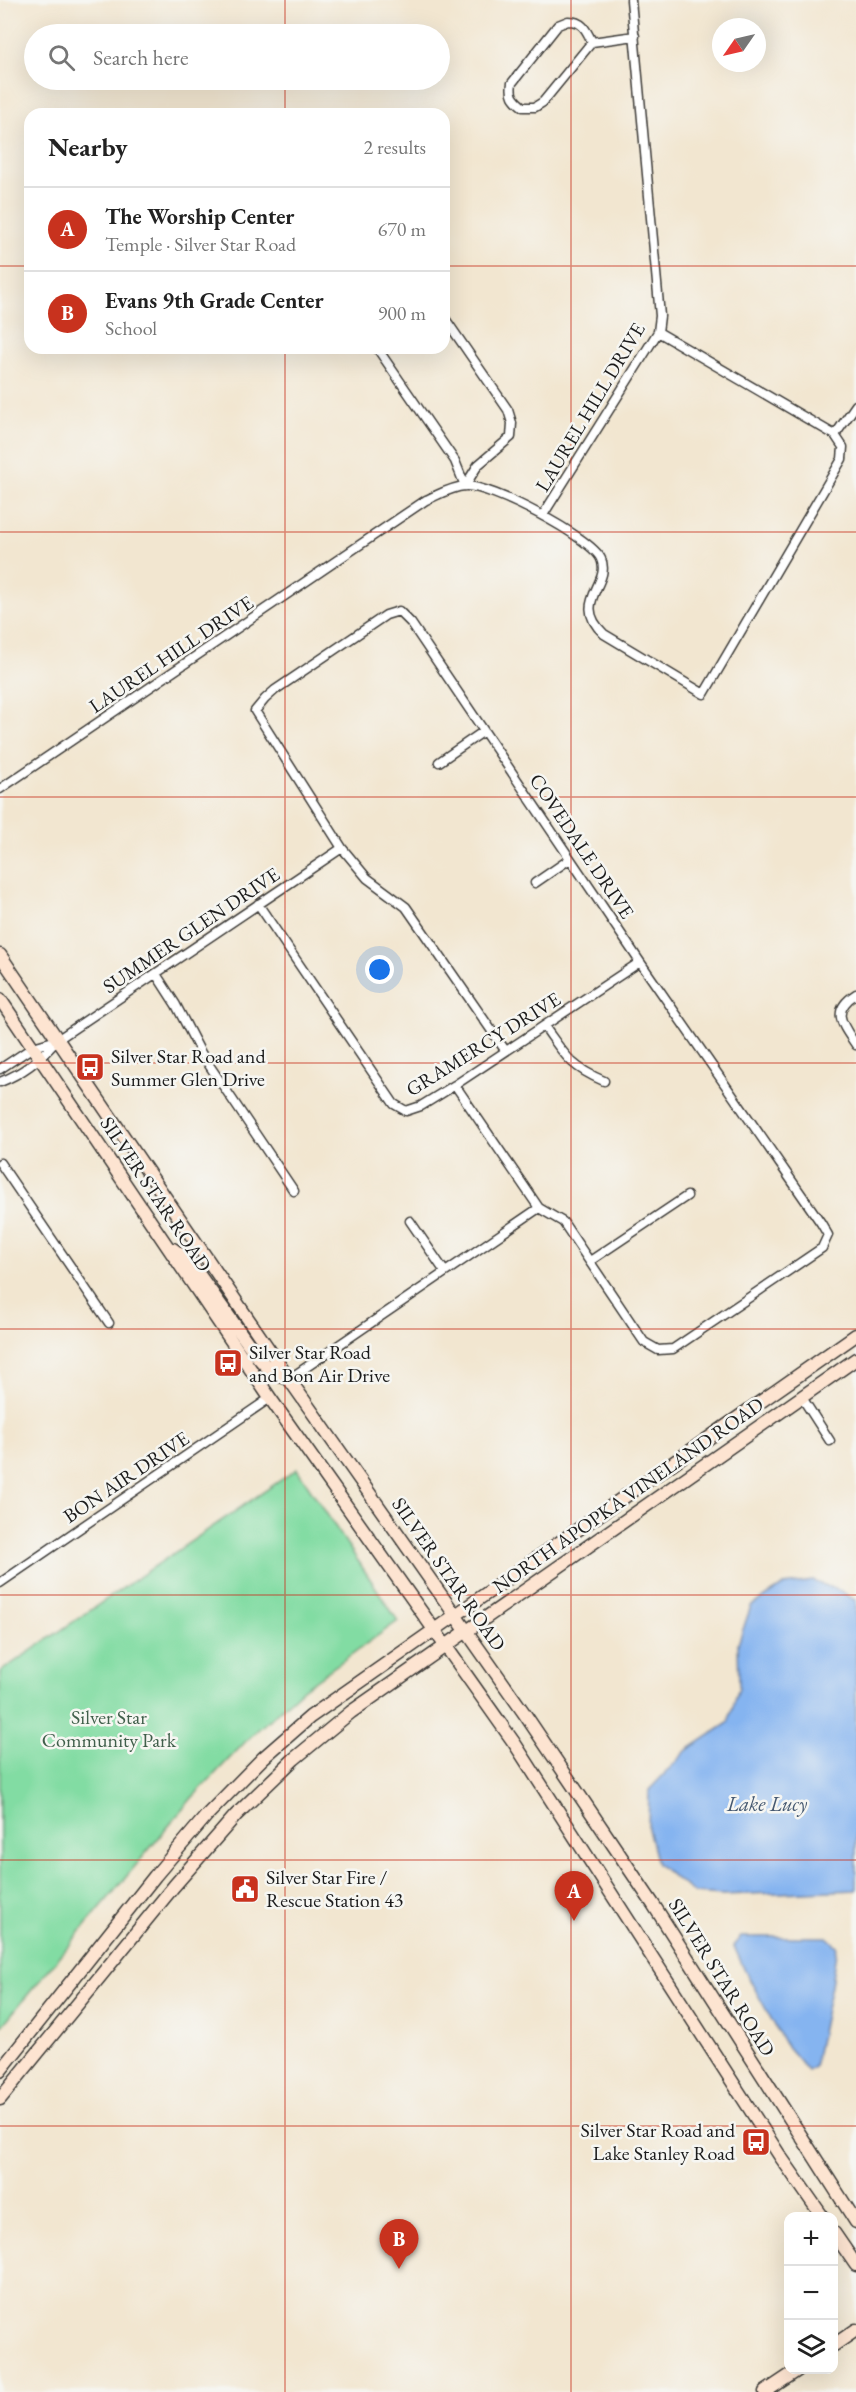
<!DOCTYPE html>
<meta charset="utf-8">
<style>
body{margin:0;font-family:"EB Garamond",serif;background:#f6f6f6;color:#222}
.controls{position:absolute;right:18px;bottom:18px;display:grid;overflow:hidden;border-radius:12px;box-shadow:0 6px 24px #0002}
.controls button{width:54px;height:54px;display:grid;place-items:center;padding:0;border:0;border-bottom:2px solid #e0e0e0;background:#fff;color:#222;font:30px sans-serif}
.compass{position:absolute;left:712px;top:18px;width:54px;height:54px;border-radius:50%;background:#fff;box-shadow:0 6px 24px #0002;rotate:236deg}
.you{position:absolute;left:380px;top:970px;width:21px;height:21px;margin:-15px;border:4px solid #fff;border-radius:50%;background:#1a73e8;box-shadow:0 0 0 9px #1a73e833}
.badge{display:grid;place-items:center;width:39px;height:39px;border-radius:50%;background:#c8321e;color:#fff;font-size:20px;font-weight:700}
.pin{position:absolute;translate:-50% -50px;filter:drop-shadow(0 2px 3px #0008)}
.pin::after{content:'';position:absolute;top:32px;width:21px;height:18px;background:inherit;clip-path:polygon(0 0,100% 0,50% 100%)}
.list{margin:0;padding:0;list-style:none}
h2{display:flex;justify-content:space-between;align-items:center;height:78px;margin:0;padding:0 24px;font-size:26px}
h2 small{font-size:20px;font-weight:400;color:#767676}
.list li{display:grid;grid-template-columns:39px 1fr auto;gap:18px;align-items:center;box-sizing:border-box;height:84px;padding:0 24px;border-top:2px solid #e0e0e0}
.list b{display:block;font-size:22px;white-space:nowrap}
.list p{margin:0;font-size:20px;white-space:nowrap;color:#767676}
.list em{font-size:20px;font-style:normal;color:#767676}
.icon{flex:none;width:33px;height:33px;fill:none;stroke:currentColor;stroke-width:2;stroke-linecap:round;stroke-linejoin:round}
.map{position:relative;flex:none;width:856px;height:2392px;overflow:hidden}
.search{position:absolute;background:#fff;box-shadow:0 6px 24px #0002;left:24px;top:24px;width:426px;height:66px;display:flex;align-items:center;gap:15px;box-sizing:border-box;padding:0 21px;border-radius:33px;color:#767676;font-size:22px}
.panel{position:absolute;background:#fff;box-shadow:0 6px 24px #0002;left:24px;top:108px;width:426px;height:246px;border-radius:18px}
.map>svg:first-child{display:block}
.green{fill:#82dca3;stroke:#4f7c60;stroke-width:1.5}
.water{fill:#85b4f0;stroke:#506886;stroke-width:1.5}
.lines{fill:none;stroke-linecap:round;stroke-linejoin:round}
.street-casing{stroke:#3c3a37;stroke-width:11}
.secondary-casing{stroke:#3c3a37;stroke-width:15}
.street{stroke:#fff;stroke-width:8}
.secondary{stroke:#fde4d1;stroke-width:12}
.grid{fill:none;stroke:#c8321e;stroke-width:1.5;stroke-opacity:0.55}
.labels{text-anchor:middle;stroke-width:5;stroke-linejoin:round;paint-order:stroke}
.street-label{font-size:20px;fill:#1c1c1c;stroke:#f6f6f2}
.poi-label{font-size:20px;fill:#1c1c1c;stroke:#f6f6f2;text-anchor:start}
.park-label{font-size:20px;fill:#405f4b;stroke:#f6f6f2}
.water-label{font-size:21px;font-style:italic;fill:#465971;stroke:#f6f6f2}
</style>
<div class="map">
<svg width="856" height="2392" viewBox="0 0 856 2392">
<rect width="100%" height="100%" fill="#f6f6f2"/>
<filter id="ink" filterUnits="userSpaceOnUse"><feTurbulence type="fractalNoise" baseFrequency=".0167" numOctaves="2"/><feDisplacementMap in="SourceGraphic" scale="12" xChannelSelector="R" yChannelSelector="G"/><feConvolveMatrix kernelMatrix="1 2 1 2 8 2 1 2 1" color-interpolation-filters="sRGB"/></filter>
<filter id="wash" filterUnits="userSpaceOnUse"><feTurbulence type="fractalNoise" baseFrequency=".008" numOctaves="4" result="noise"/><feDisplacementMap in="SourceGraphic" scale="24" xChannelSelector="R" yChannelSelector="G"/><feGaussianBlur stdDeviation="1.35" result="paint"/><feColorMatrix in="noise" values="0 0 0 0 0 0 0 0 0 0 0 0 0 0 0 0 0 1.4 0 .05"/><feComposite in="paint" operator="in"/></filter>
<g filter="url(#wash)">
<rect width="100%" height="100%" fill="#f2e6d0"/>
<path class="green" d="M 297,1469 L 398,1621 L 303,1689 L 250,1737 L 192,1798 L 0,2028 L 0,1672 Z"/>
<path class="water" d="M 813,1581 L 841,1591 L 856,1601 L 856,1890 L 723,1895 L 694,1893 L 657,1864 L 648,1829 L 649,1790 L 687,1750 L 728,1723 L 739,1687 L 738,1644 L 751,1606 L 784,1585 Z
M 741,1937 L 827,1937 L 837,1946 L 831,1985 L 814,2067 L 808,2071 L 785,2044 L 745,1971 L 734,1946 Z"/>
</g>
<g filter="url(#ink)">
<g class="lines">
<g class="street-casing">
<path id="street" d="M 568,21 C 582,21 586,29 592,42 L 543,102 L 535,107 L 523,107 C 513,99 510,95 512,83 L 558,25 Z
M 592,42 L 635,36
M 444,317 L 508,410 L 512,423 L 511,437 L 478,465 L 465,486
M 377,348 L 455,461 L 465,486
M 835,435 L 856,405
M 543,515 L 658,332 L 660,316 L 631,0
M 439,762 L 484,731
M 0,789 L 426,500 C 438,495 451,487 465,486 C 489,484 591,537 601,559 C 612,584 570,602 604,634 L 704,694 L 842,459 L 843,447 L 835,435 L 658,332
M 535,883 L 570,859
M 258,904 L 394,1104 L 406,1111 L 421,1106 L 455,1085 L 640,962
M 156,974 L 176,1005 L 201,1053 L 294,1191
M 856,994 C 830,1011 842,1024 856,1045
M 544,1026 C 565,1055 569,1066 604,1081
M 0,1069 L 33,1047 L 57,1040
M 0,1082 C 24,1073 41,1059 57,1040 L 342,848
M 455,1085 L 539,1208 L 563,1222 L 644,1342 L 658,1350 L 673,1349 L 822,1248 L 828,1235 L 821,1223 L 640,962 L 411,623 L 399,611 L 386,615 L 275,690 L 265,699 L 255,711 L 342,848 L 367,878 L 406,907 L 505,1050
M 0,1163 L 109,1323
M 410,1221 L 445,1272
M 590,1261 L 687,1196
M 289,1379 L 539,1208
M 801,1396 L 830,1441
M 0,1583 L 270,1398"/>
</g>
<g class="secondary-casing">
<path id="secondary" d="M 0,955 L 289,1379 L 524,1713 L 653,1904 L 856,2222
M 0,999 L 270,1398 L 515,1744 L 780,2156 L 822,2216
M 173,1249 L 190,1262 L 257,1356 L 272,1373 L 289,1379
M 0,2071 L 155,1876 L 207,1815 L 263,1758 L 310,1717 L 856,1335
M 0,2099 L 174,1886 L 236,1815 L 294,1759 L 351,1712 L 856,1359
M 834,2233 L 856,2265
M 834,2345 L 856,2330
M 765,2392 L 798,2370"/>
</g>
<use href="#street" class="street"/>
<use href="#secondary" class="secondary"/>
</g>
</g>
<path class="grid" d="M 285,0 L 285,34M 571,0 L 571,2392M 285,80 L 285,114M 0,266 L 30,266M 444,266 L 856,266M 285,348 L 285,2392M 0,532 L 856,532M 0,797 L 856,797M 0,1063 L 856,1063M 0,1329 L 856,1329M 0,1595 L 856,1595M 0,1860 L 856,1860M 0,2126 L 856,2126"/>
<defs>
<g id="bus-square" transform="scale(1.5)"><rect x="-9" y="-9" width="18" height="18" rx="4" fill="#c8321e" stroke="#f6f6f2"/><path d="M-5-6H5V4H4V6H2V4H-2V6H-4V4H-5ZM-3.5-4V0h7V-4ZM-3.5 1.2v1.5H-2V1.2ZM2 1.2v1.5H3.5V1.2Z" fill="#fff"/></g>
<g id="civic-square" transform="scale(1.5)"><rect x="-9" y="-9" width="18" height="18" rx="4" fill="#c8321e" stroke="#f6f6f2"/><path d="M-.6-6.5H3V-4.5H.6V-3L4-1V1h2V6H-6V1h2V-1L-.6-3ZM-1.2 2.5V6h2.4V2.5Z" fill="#fff"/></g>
</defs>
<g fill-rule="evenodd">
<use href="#bus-square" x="90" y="1067"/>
<use href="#bus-square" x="228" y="1363"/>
<use href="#civic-square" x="245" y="1889"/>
<use href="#bus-square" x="756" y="2142"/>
</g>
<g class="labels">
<g class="street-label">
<text transform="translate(590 407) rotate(-59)" y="7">LAUREL HILL DRIVE</text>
<text transform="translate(171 654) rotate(-34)" y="7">LAUREL HILL DRIVE</text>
<text transform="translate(582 846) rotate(56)" y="7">COVEDALE DRIVE</text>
<text transform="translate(191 930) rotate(-34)" y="7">SUMMER GLEN DRIVE</text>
<text transform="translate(483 1044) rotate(-32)" y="7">GRAMERCY DRIVE</text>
<text transform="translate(156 1194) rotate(56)" y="7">SILVER STAR ROAD</text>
<text transform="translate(126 1477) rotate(-34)" y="7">BON AIR DRIVE</text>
<text transform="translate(628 1495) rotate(-35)" y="7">NORTH APOPKA VINELAND ROAD</text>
<text transform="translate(449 1574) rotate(55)" y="7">SILVER STAR ROAD</text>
<text transform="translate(722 1977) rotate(58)" y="7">SILVER STAR ROAD</text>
</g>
<g class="poi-label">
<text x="111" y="1063">Silver Star Road and<tspan x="111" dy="23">Summer Glen Drive</tspan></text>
<text x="249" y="1359">Silver Star Road<tspan x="249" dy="23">and Bon Air Drive</tspan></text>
<text x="266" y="1884">Silver Star Fire /<tspan x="266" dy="23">Rescue Station 43</tspan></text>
<text x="735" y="2137" text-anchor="end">Silver Star Road and<tspan x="735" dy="23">Lake Stanley Road</tspan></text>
</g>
<g class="park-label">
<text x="109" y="1724">Silver Star<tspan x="109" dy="23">Community Park</tspan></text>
</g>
<g class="water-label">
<text x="767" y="1811">Lake Lucy</text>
</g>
</g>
</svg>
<div class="controls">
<button>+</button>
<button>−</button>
<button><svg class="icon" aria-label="layers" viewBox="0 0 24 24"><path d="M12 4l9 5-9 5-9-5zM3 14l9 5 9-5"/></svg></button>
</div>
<svg class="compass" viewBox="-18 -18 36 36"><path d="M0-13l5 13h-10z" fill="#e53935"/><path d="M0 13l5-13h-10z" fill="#767676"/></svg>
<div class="you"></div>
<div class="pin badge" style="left:574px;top:1921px">A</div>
<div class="pin badge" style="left:399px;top:2269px">B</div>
<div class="search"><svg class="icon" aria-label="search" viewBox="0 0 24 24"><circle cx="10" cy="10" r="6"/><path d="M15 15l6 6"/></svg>Search here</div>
<section class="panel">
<h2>Nearby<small>2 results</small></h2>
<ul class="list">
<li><span class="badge">A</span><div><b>The Worship Center</b><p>Temple · Silver Star Road</p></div><em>670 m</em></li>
<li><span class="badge">B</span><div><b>Evans 9th Grade Center</b><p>School</p></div><em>900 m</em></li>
</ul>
</section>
</div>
